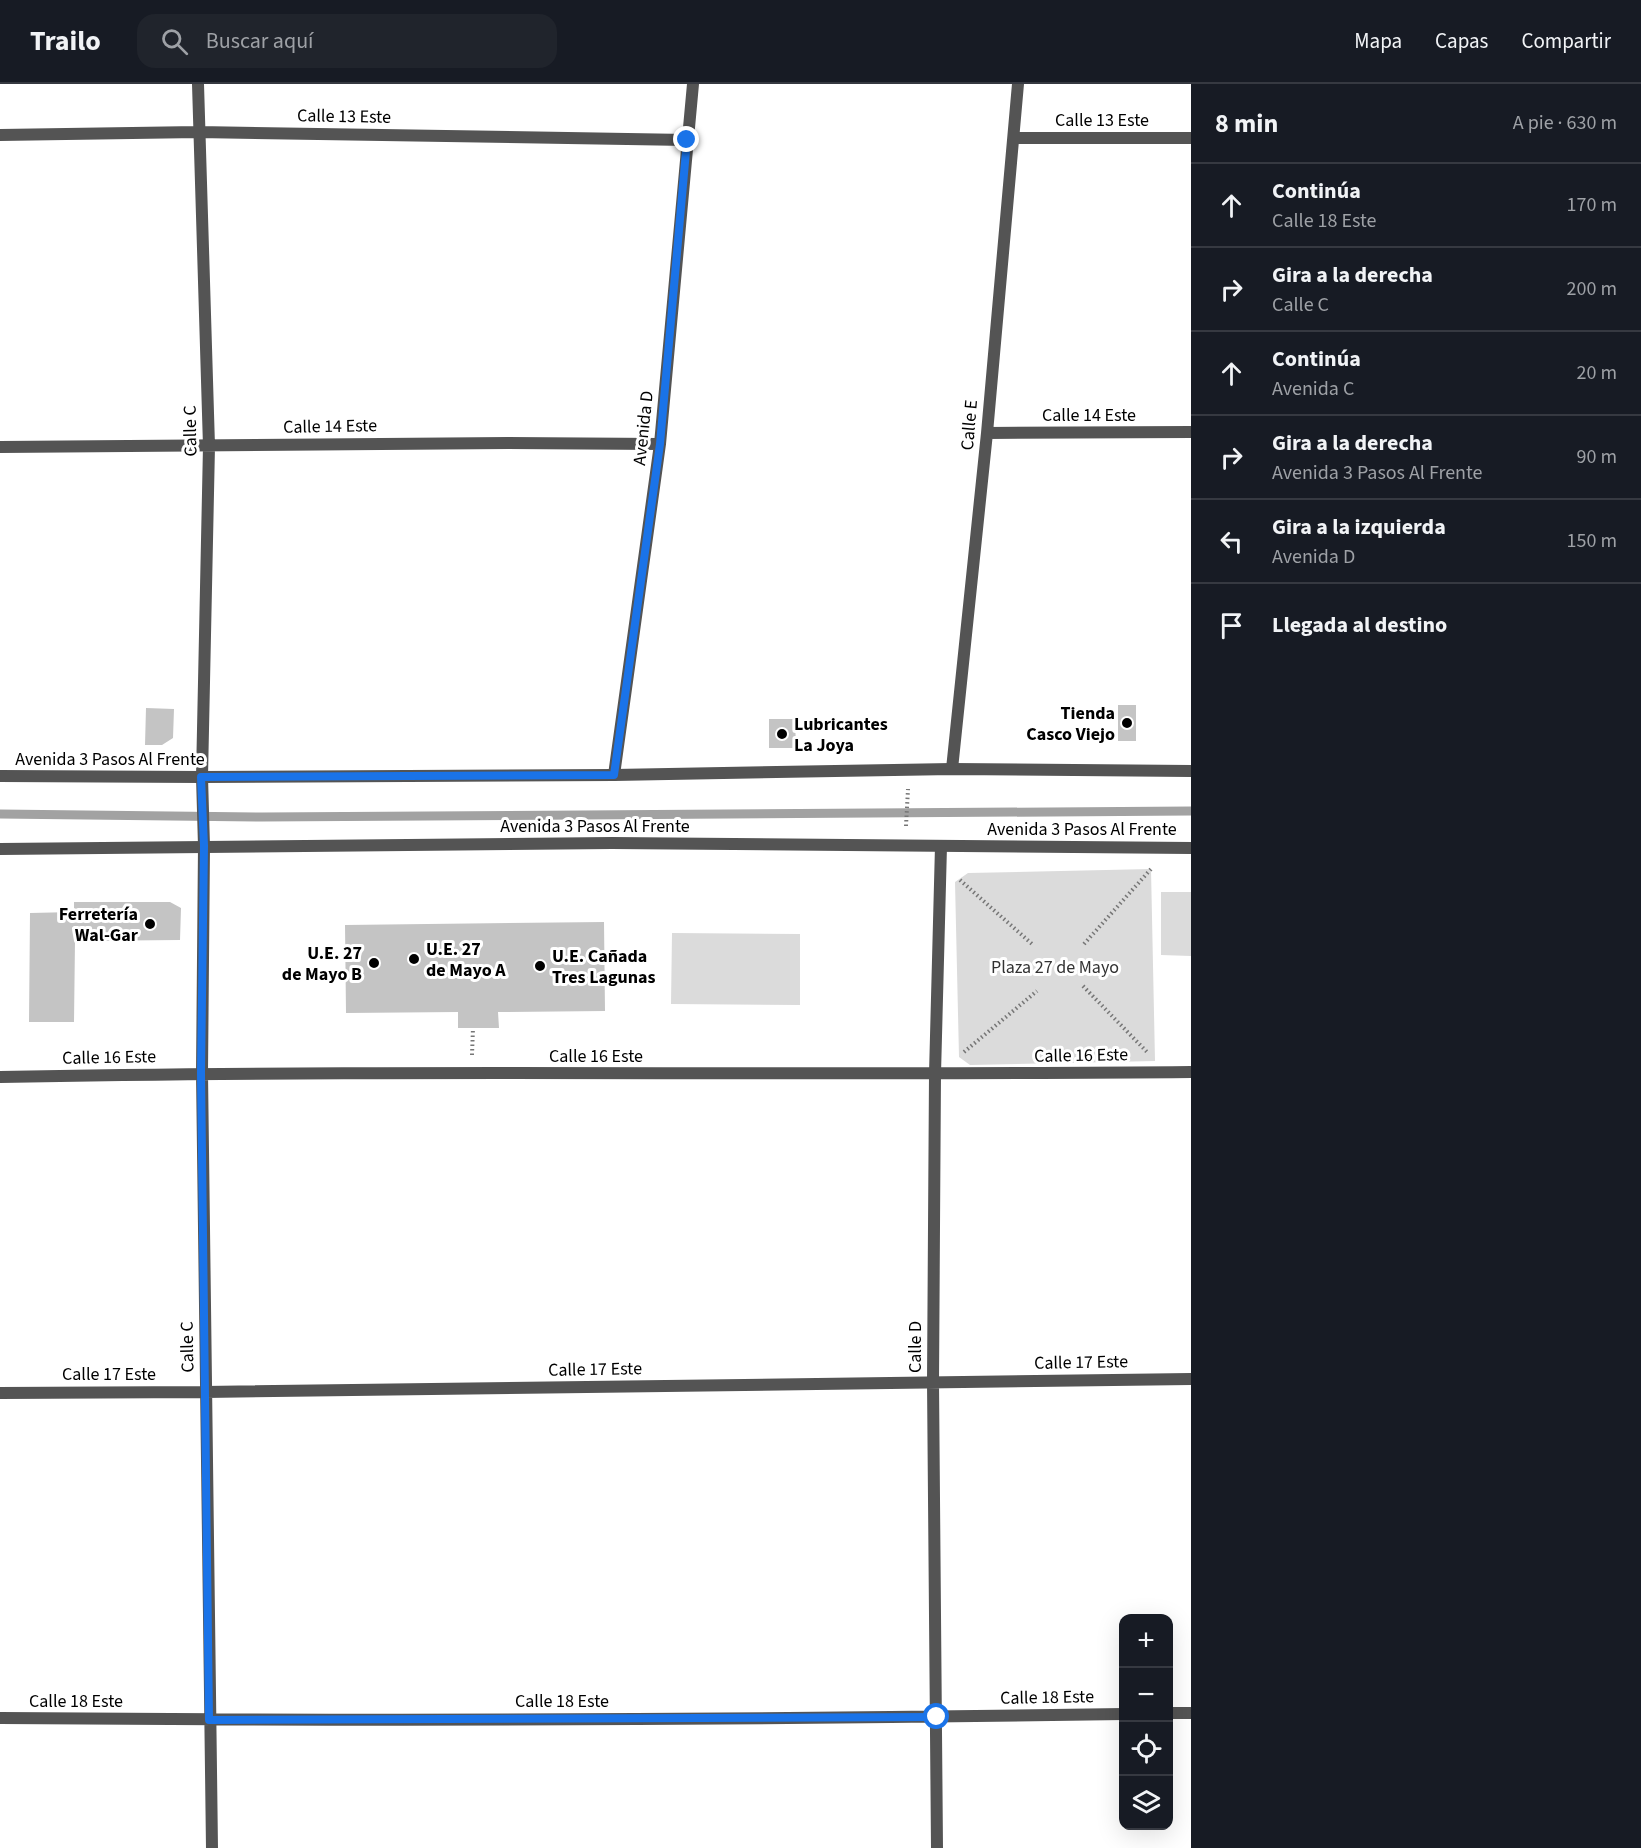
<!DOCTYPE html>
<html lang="es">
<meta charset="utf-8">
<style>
body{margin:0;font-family:"Source Sans 3",sans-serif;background:#20242c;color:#f1f3f6}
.controls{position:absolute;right:18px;bottom:18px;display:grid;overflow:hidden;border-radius:12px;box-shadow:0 6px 24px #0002}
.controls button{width:54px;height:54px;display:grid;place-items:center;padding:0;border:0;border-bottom:2px solid #363941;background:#171b24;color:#f1f3f6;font:30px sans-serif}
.stop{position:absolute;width:18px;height:18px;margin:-14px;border:4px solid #1a73e8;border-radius:50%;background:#fff}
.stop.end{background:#1a73e8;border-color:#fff;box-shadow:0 2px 6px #0008}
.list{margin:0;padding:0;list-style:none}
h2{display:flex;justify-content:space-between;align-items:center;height:78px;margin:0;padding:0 24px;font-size:26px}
h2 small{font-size:20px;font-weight:400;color:#9ea1a6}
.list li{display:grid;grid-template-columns:39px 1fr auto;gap:18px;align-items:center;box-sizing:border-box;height:84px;padding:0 24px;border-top:2px solid #363941}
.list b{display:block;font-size:22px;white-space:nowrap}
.list p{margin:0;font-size:20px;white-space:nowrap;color:#9ea1a6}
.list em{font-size:20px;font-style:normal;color:#9ea1a6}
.icon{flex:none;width:33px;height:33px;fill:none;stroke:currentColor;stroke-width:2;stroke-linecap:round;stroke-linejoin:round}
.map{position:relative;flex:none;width:1191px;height:1764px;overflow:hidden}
header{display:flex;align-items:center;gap:36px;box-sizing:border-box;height:84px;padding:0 30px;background:#171b24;border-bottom:2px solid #363941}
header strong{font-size:28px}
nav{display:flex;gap:33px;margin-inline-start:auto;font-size:21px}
.search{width:420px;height:54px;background:#20242c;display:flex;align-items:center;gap:15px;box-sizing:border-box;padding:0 21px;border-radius:18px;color:#9ea1a6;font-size:22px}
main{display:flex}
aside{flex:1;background:#171b24}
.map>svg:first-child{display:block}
.green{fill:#dbdbdb}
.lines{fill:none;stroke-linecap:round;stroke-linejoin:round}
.stream{stroke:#a2a2a2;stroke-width:9}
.building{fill:#c4c4c4}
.path{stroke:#767676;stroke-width:4;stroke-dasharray:1.5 3;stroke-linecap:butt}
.minor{stroke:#545454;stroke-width:12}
.tertiary{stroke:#545454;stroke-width:12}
.route{stroke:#1a73e8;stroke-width:8}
.poi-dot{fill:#000;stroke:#fff;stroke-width:2}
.labels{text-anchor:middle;stroke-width:6;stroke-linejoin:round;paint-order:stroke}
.street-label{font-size:18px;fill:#000;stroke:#fff}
.poi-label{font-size:18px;font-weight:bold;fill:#000;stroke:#fff;text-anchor:end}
.park-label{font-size:18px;fill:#323232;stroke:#fff}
</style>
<header>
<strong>Trailo</strong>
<div class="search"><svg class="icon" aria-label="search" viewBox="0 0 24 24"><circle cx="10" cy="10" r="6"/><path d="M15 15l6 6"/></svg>Buscar aquí</div>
<nav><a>Mapa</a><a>Capas</a><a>Compartir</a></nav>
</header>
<main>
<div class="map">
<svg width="1191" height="1764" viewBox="0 0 1191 1764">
<rect width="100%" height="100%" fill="#fff"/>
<path class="green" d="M 1151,785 L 1155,977 L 970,981 L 959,973 L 955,798 L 968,789 Z
M 1161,808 L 1191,808 L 1191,872 L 1161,871 Z
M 672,849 L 800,850 L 800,921 L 671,920 Z"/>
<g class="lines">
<path class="stream" d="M 0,730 L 262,733 L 1191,727"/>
</g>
<path class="building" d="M 1118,621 L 1136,621 L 1136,657 L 1118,657 Z
M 146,624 L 174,625 L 173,654 L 162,661 L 145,661 Z
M 769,635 L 795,635 L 796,664 L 769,664 Z
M 74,818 L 170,818 L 181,824 L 180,856 L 75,857 L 74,938 L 29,938 L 30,829 L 74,828 Z
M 604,838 L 605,927 L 498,928 L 499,944 L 458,944 L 458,928 L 346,929 L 345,841 Z"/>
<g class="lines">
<path class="path" d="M 906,742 L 908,705
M 960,796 L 1032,860
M 1084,860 L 1151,785
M 1083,902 L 1147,968
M 964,968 L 1037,907
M 472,971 L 473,944"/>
<path class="minor" d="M 198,0 L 209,362 L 202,693 L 204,762 L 202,989 L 212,1764
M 0,51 L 198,48 L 687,56
M 1014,54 L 1191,54
M 987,349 L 1191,348
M 0,363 L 508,359 L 660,360
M 952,685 L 987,349 L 1018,0
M 614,691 L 660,360 L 693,0
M 0,993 C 397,985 794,992 1191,988
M 0,1309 L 205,1308 L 1191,1295
M 1168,1629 L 1191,1629
M 0,1634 C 374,1637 749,1636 1124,1630
M 937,1764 L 933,1298 L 935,990 L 941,762"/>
<path class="tertiary" d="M 0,692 L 202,693 L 614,691 L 952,685 L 1191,687
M 0,765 L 612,759 L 1191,764"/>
</g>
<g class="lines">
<path class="route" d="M 687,56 L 660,360 L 614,691 L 201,693 L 204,762 L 201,989 L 209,1636 L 937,1633"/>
</g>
<g class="poi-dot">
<circle cx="1127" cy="639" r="6"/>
<circle cx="782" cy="650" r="6"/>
<circle cx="150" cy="840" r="6"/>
<circle cx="414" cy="875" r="6"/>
<circle cx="374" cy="879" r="6"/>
<circle cx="540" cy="882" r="6"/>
</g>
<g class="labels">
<g class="street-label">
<text transform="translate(344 32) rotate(1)" y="6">Calle 13 Este</text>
<text x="1102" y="42">Calle 13 Este</text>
<text x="1089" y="337">Calle 14 Este</text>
<text transform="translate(969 341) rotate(-85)" y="6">Calle E</text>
<text transform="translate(330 342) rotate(-1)" y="6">Calle 14 Este</text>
<text transform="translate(643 344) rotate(-84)" y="6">Avenida D</text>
<text transform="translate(190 347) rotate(-91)" y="6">Calle C</text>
<text x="110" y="681">Avenida 3 Pasos Al Frente</text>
<text x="595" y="748">Avenida 3 Pasos Al Frente</text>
<text x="1082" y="751">Avenida 3 Pasos Al Frente</text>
<text transform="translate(1081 971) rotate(-1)" y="6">Calle 16 Este</text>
<text x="596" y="978">Calle 16 Este</text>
<text transform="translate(109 973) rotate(-1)" y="6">Calle 16 Este</text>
<text transform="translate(187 1263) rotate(-91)" y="6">Calle C</text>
<text transform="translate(915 1263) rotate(-90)" y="6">Calle D</text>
<text transform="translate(1081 1278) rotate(-1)" y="6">Calle 17 Este</text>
<text transform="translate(595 1285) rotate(-1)" y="6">Calle 17 Este</text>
<text x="109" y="1296">Calle 17 Este</text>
<text transform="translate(1047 1613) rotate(-1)" y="6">Calle 18 Este</text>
<text x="76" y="1623">Calle 18 Este</text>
<text x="562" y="1623">Calle 18 Este</text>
</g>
<g class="poi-label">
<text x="1115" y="635">Tienda<tspan x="1115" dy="21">Casco Viejo</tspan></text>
<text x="794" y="646" text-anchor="start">Lubricantes<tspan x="794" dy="21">La Joya</tspan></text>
<text x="138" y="836">Ferretería<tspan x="138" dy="21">Wal-Gar</tspan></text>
<text x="426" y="871" text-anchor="start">U.E. 27<tspan x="426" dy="21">de Mayo A</tspan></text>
<text x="362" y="875">U.E. 27<tspan x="362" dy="21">de Mayo B</tspan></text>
<text x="552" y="878" text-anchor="start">U.E. Cañada<tspan x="552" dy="21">Tres Lagunas</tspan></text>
</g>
<g class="park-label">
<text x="1055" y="889">Plaza 27 de Mayo</text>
</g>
</g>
</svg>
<div class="controls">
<button>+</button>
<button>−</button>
<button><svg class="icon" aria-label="locate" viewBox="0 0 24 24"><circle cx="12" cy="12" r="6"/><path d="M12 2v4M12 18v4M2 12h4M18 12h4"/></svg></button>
<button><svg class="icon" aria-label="layers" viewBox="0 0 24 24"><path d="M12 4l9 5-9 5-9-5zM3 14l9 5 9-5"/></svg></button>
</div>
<div class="stop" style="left:937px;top:1633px"></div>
<div class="stop end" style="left:687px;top:56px"></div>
</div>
<aside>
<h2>8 min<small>A pie · 630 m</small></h2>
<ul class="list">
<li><svg class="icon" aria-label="ahead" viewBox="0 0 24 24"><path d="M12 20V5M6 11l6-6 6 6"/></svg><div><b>Continúa</b><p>Calle 18 Este</p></div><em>170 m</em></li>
<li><svg class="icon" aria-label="right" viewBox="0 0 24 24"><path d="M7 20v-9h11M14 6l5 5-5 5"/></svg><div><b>Gira a la derecha</b><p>Calle C</p></div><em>200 m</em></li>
<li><svg class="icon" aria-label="ahead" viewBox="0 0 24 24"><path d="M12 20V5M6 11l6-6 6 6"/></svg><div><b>Continúa</b><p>Avenida C</p></div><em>20 m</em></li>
<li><svg class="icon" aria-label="right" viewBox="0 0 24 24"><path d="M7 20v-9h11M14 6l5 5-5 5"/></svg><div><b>Gira a la derecha</b><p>Avenida 3 Pasos Al Frente</p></div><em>90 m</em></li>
<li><svg class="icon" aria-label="left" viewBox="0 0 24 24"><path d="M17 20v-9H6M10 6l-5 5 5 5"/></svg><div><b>Gira a la izquierda</b><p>Avenida D</p></div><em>150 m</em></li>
<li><svg class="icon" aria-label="arrive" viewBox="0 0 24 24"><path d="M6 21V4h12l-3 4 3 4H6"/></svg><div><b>Llegada al destino</b></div></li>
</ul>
</aside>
</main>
